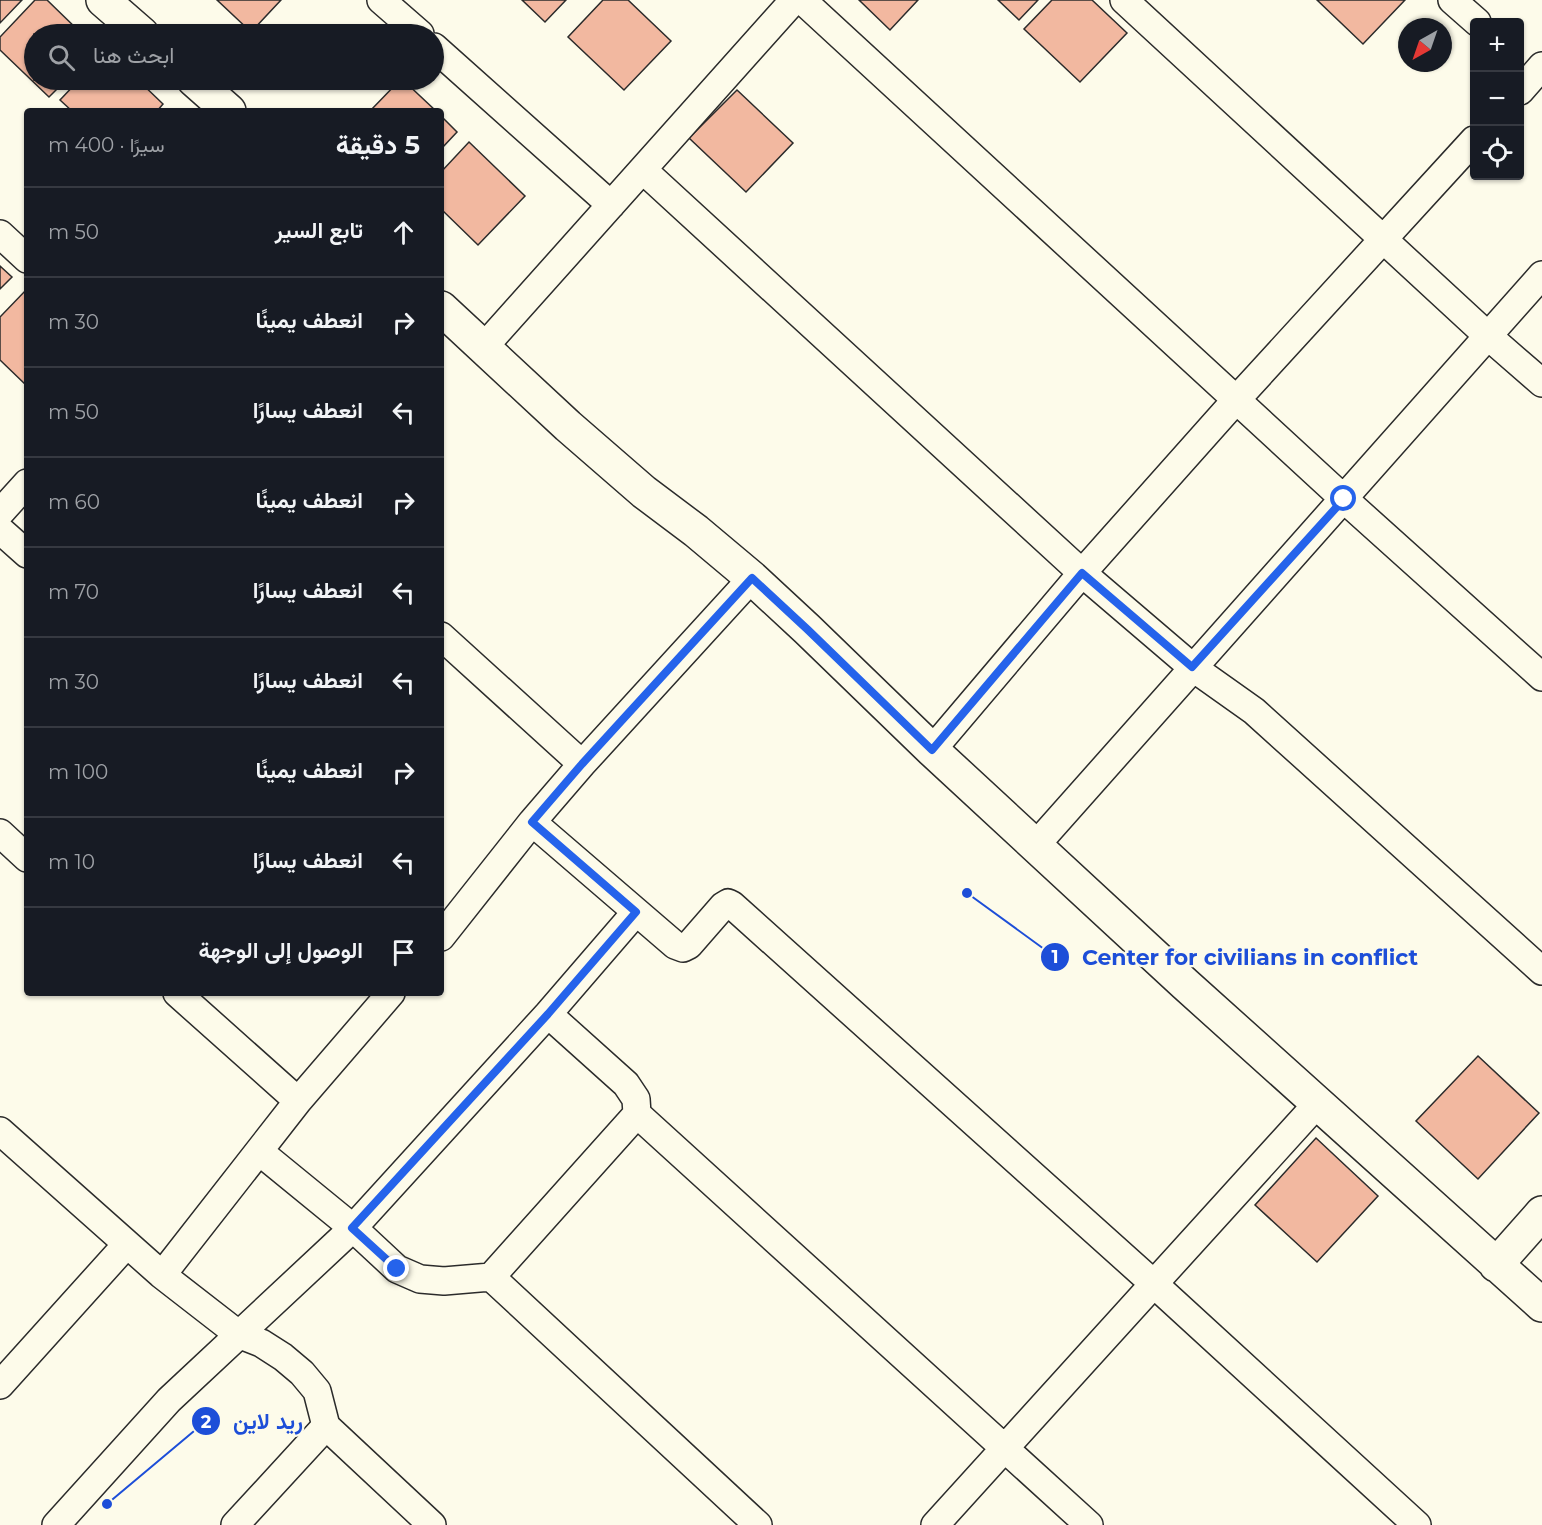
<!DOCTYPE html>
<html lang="ar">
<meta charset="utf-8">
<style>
body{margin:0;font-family:Montserrat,Vazirmatn,sans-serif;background:#20242c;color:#f1f3f6;direction:rtl}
.controls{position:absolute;right:18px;top:18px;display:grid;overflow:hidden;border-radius:6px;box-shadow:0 2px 4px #0004}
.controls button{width:54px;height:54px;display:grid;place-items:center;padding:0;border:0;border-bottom:2px solid #363941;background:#171b24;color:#f1f3f6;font:30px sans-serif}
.compass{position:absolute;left:1398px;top:18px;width:54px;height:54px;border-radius:50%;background:#171b24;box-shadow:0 2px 4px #0004;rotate:220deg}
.stop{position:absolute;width:18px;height:18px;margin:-14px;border:4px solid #2563eb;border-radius:50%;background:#fff}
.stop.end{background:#2563eb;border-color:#fff;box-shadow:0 2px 6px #0008}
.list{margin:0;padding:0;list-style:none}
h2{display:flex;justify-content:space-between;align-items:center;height:78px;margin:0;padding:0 24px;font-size:26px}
h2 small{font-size:20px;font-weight:400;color:#9ea1a6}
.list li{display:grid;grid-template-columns:39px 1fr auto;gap:18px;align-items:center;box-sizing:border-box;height:90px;padding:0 24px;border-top:2px solid #363941}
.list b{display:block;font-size:22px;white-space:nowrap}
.list em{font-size:20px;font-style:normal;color:#9ea1a6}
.icon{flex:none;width:33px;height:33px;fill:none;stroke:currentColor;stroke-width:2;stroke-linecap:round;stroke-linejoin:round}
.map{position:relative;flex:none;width:1542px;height:1525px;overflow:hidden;direction:ltr}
.search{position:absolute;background:#171b24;box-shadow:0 2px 4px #0004;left:24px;top:24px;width:420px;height:66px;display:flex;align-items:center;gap:15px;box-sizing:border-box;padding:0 21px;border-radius:33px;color:#9ea1a6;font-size:22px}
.panel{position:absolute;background:#171b24;box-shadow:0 2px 4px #0004;left:24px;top:108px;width:420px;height:888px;border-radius:6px;direction:rtl}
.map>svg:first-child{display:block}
.building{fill:#f2b8a0;stroke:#2b2b2b;stroke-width:1.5}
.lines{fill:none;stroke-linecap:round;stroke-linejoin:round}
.street-casing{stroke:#2b2b2b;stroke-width:30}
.secondary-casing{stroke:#2b2b2b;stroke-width:36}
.street{stroke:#fdfbea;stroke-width:27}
.secondary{stroke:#fdfbea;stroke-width:33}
.route{stroke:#2563eb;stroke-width:8}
.leader{fill:none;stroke:#1d4ed8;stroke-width:2}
.callout-dot{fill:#1d4ed8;stroke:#fdfbea;stroke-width:2}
.mark-label{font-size:18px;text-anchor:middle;font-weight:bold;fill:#fff}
.callout-label{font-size:22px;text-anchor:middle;font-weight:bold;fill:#1d4ed8;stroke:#fdfbea;stroke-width:4.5;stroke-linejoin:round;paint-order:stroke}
</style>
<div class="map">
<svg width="1542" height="1525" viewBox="0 0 1542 1525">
<rect width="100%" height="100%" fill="#fdfbea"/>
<path class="building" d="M 0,0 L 22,0 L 0,23 Z
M 35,0 L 47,0 L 82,34 L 34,34 L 34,80 L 66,80 L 49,97 L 0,50 L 0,37 Z
M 217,0 L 281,0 L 251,32 Z
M 522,0 L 566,0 L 545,22 Z
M 603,0 L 628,0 L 671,41 L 624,90 L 568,37 Z
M 859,0 L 918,0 L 890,30 Z
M 998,0 L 1038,0 L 1019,20 Z
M 1052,0 L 1092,0 L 1127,33 L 1080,82 L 1024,29 Z
M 1317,0 L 1405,0 L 1363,44 Z
M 79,80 L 138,80 L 163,104 L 157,111 L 72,111 L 60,100 Z
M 400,80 L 403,80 L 436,111 L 370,111 Z
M 737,90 L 793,143 L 746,192 L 689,138 Z
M 441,116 L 457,132 L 441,149 Z
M 469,142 L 525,196 L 478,245 L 441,209 L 441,172 Z
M 0,266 L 12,277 L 0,289 Z
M 26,290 L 27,291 L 27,386 L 0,360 L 0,317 Z
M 1478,1056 L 1539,1113 L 1478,1179 L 1416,1121 Z
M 1316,1138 L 1378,1196 L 1317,1262 L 1255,1205 Z"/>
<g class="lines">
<g class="street-casing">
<path id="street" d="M 381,0 L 420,34
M 802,0 L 1344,499 L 1542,677
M 1124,0 L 1488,336 L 1542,383
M 1452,0 L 1477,22
M 434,47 L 611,205
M 1520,91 L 1542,66
M 643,170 L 1082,573 L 1192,667 L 1254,711 L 1542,971
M 0,234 L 27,259
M 483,348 L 794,0
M 0,513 L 27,483
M 0,530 L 27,554
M 441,636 L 582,764
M 932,750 L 1082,573 L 1236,400 L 1474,140
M 532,822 L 675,945 L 683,948 L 689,945 L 723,906 L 728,903 L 732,905 L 1154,1284 L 1417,1525
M 0,833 L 27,858
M 1035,846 L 1542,275
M 441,937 L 532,822 L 582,764 L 752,578
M 177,993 L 298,1101
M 548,1014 L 626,1084 L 636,1099 L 637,1114 L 1089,1525
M 0,1131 L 162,1275 L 238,1334 L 261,1343 L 283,1357 L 302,1373 L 317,1391 L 326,1426 L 432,1525
M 260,1152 L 353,1228 L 397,1269 L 420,1279 L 444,1281 L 491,1277 L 758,1525
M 162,1275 L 298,1101 L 391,993
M 491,1277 L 637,1114
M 0,1385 L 127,1244
M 56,1525 L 169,1400 L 353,1228 L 548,1014 L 636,912
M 235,1525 L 326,1426
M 935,1525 L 1317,1104"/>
</g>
<g class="secondary-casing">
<path id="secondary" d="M 103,0 L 142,34
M 194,80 L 229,111
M 441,308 L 568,426 L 644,492 L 696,531 L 752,578 L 807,629 L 932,750 L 1185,984 L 1542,1305
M 1496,1265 L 1542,1213"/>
</g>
<use href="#street" class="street"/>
<use href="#secondary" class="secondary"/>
</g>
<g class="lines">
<path class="route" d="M 397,1269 L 352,1228 L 548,1014 L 636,912 L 532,822 L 582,764 L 752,578 L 807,629 L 932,750 L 1082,573 L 1192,667 L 1344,499"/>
</g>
<path class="leader" d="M967 893L1055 957M107 1504L206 1421"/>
<g class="callout-dot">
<circle cx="967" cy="893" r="6"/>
<circle cx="107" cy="1504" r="6"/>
<circle cx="1055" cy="957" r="15"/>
<circle cx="206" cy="1421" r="15"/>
</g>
<g class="mark-label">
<text x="1055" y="963">1</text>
<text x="206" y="1428">2</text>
</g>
<g class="callout-label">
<text x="1250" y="965">Center for civilians in conflict</text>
<text x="268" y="1429">ريد لاين</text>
</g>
</svg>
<div class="controls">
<button>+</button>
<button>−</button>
<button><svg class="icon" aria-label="locate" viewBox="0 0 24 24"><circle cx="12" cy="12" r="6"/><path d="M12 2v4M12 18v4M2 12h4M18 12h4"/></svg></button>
</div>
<svg class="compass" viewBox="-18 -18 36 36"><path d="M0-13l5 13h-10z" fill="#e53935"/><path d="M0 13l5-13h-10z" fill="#9ea1a6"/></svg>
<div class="stop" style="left:1344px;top:499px"></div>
<div class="stop end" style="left:397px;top:1269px"></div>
<div class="search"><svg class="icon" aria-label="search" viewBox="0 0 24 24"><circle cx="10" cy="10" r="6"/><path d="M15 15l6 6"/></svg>ابحث هنا</div>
<section class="panel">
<h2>5 دقيقة<small>سيرًا · 400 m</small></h2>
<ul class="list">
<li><svg class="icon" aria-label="ahead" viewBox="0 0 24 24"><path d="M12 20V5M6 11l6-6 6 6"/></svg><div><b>تابع السير</b></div><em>50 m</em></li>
<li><svg class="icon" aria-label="right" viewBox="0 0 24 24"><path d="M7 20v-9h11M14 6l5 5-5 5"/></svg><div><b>انعطف يمينًا</b></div><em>30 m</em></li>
<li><svg class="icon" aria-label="left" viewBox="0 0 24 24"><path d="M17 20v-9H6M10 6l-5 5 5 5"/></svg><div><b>انعطف يسارًا</b></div><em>50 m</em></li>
<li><svg class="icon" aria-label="right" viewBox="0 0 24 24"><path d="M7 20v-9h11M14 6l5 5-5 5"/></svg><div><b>انعطف يمينًا</b></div><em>60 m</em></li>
<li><svg class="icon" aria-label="left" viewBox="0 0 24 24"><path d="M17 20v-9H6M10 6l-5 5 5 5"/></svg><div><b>انعطف يسارًا</b></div><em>70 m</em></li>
<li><svg class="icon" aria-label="left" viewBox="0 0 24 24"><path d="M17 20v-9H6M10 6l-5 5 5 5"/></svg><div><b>انعطف يسارًا</b></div><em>30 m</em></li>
<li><svg class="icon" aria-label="right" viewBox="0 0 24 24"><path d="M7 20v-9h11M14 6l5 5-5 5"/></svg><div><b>انعطف يمينًا</b></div><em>100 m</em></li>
<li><svg class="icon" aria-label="left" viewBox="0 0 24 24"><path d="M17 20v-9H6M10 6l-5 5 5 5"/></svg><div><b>انعطف يسارًا</b></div><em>10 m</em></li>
<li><svg class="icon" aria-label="arrive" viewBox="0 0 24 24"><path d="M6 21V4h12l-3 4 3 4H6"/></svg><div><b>الوصول إلى الوجهة</b></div></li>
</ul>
</section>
</div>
